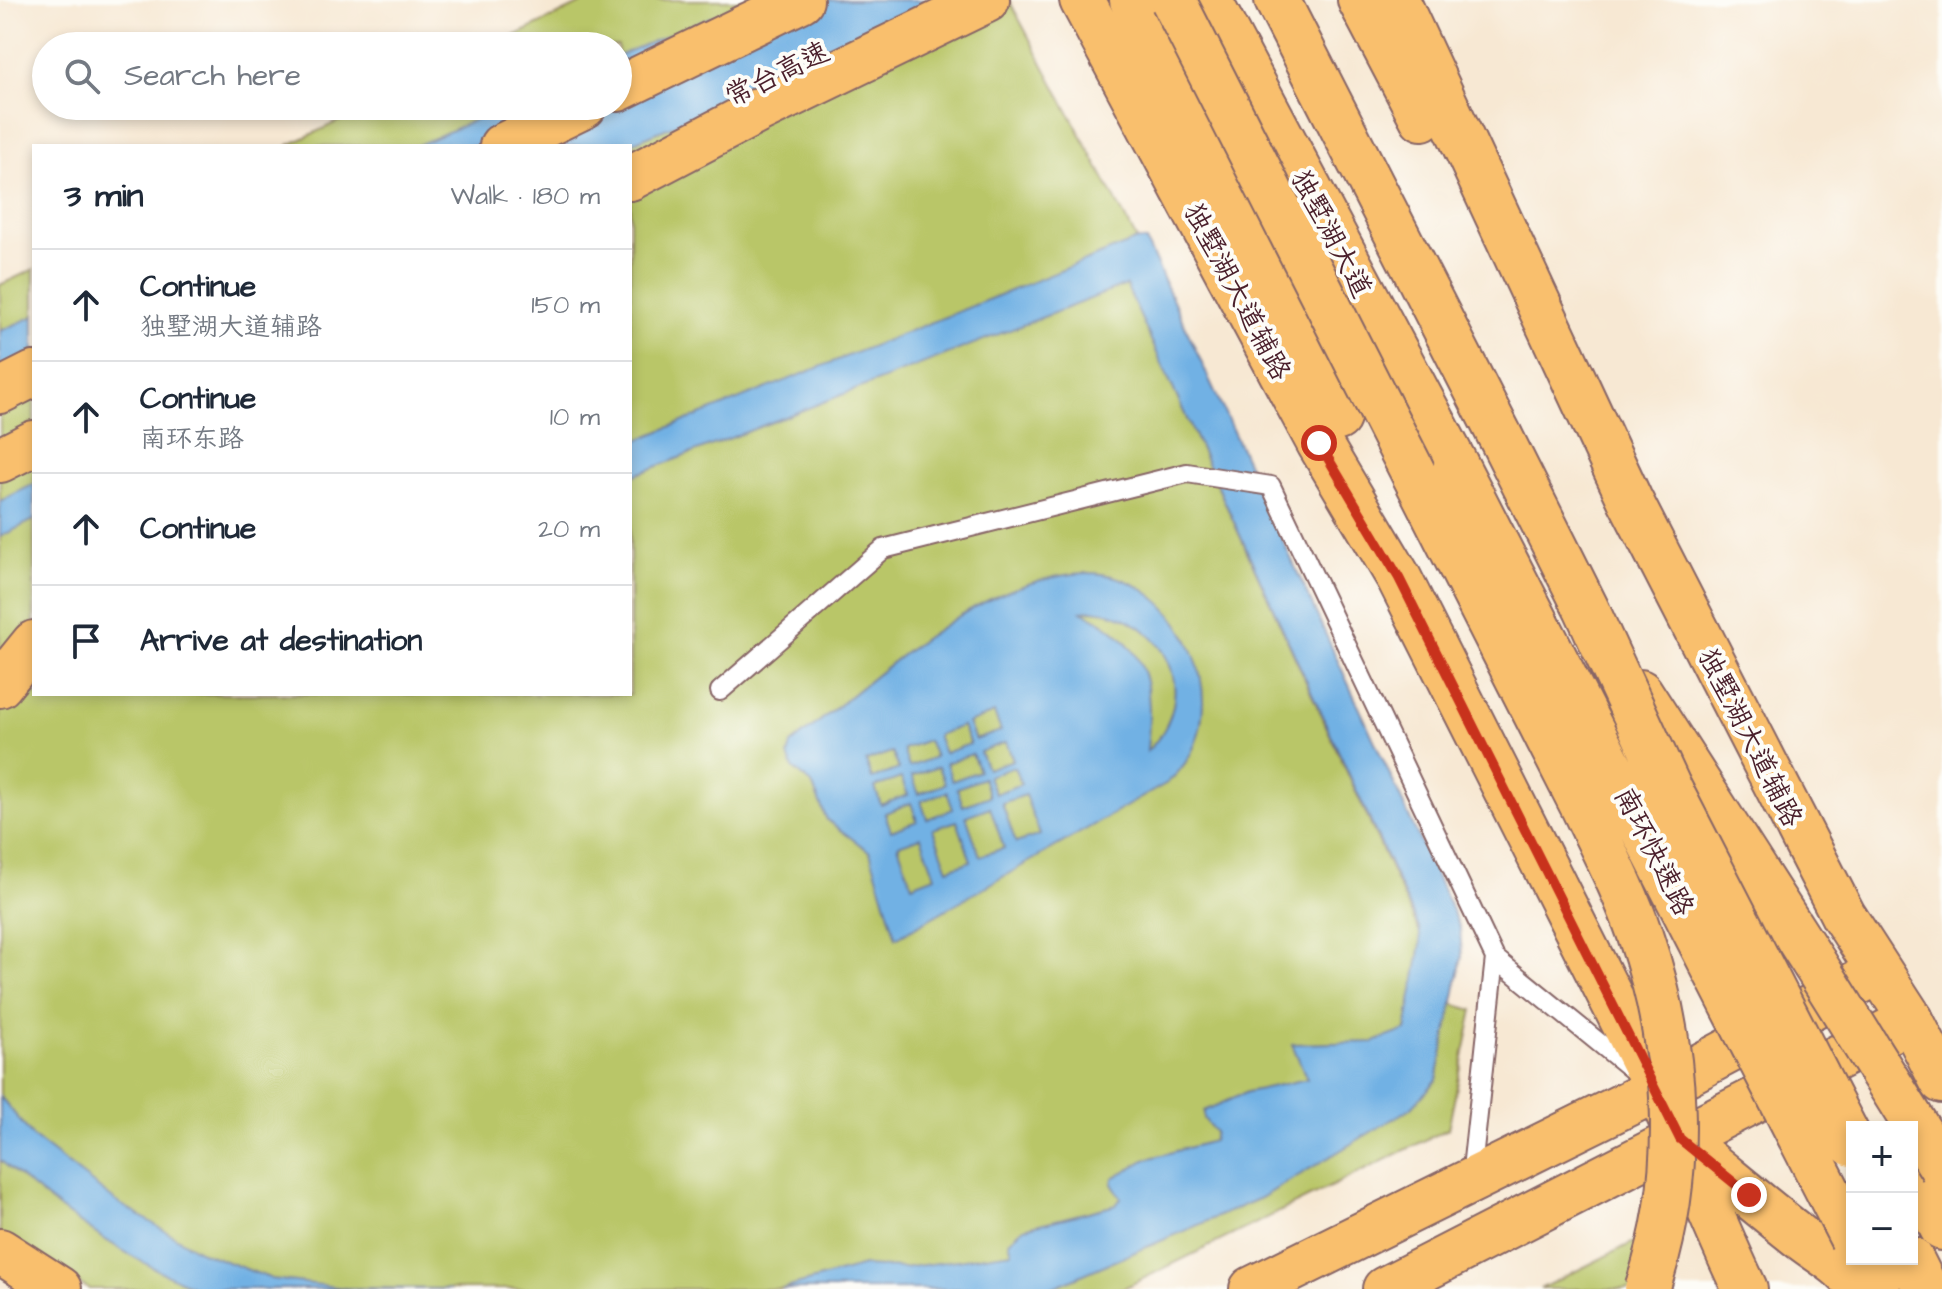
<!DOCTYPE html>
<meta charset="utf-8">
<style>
body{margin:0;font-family:"Architects Daughter","LXGW WenKai TC",sans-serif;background:#f6f6f7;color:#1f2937}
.controls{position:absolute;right:24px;bottom:24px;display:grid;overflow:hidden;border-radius:0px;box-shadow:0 4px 12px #0003}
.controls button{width:72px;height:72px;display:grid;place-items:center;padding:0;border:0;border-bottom:2px solid #e0e1e3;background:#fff;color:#1f2937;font:40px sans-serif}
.stop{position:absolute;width:24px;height:24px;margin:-18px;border:6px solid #c8321e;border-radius:50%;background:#fff}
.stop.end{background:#c8321e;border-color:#fff;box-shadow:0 2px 8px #0008}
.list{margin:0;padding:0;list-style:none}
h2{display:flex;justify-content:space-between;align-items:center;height:104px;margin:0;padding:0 32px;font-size:34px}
h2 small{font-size:26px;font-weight:400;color:#747a83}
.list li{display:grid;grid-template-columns:52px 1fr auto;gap:24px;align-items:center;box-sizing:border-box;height:112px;padding:0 32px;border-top:2px solid #e0e1e3}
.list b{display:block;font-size:30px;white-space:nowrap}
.list p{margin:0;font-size:26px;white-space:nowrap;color:#747a83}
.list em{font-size:26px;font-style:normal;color:#747a83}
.icon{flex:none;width:44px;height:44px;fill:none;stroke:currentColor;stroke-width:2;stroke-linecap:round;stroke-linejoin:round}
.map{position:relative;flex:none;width:1942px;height:1289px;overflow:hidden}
.search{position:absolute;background:#fff;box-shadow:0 4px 12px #0003;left:32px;top:32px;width:600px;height:88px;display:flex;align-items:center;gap:20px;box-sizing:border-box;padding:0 28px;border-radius:44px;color:#747a83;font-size:30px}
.panel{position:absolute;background:#fff;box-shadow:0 4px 12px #0003;left:32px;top:144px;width:600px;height:552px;border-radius:0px}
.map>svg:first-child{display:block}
.green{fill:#b9c667;stroke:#827249;stroke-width:2}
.water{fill:#71b1e4;stroke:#5e6888;stroke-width:2;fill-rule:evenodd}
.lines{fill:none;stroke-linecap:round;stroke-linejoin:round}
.lane-casing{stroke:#876566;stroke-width:22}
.primary-casing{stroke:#876566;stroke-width:48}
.highway-casing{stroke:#876566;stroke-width:48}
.lane{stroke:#fff;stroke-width:18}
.primary{stroke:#f9bf6d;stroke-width:44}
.highway{stroke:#f9bf6d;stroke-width:44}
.highway-bridge-casing{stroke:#876566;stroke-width:48;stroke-linecap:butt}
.highway-bridge{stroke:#f9bf6d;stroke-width:44}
.route{stroke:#c8321e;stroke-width:10}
.labels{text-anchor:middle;stroke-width:8;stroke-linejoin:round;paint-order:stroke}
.street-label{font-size:28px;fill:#4a1f2b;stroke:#fdfcf7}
</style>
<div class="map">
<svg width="1942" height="1289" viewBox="0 0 1942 1289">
<rect width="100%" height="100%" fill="#fdfcf7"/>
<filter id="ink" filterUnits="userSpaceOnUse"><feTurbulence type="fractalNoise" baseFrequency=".0125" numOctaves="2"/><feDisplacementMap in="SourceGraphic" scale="16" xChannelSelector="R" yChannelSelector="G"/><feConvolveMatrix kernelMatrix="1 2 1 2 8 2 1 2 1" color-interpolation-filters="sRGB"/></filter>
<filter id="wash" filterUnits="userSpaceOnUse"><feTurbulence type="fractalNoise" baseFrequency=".006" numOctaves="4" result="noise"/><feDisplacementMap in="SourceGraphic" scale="32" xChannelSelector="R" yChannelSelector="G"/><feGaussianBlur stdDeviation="1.8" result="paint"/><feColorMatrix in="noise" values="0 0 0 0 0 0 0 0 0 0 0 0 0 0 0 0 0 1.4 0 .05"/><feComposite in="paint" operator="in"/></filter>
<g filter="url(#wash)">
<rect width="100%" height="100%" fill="#f7e8d3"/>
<path class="green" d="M 589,0 L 1009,0 L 1137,240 L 1111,251 L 1452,1004 L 1473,1010 L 1448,1129 L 1122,1289 L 89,1289 L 26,1256 L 0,1235 L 0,285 L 34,269 L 34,694 L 630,694 L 630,146 L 287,146 L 370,106 L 618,106 L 618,46 L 494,46 Z
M 1640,1239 L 1665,1289 L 1540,1289 Z"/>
<path class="water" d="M 751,0 L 978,0 L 624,146 L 416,146 L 506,106 L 618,106 L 618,56 Z
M 1137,240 L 1146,241 L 1460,928 L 1462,957 L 1437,1080 L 1411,1108 L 1261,1198 L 1049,1289 L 782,1289 L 863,1266 L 903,1268 L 1012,1252 L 1009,1241 L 1024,1228 L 1116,1205 L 1121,1198 L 1112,1184 L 1113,1178 L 1147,1159 L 1213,1141 L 1215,1132 L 1204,1119 L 1204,1111 L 1247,1092 L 1307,1079 L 1292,1044 L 1374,1042 L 1406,1030 L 1421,944 L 1419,928 L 1126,285 L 630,477 L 630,443 Z
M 34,316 L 34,390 L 0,404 L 0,331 Z
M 34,484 L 34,520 L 0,537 L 0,501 Z
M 1086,573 C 1188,572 1244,718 1167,783 L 896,938 L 870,852 L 827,820 L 812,784 L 793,768 L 788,756 L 791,744 C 877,678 974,578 1086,573 ZM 1092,610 C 1166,616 1204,696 1147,751 C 1153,685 1150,644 1082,611 ZM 994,713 L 1001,731 L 975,740 L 968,723 ZM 962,726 L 970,744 L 944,753 L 937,735 ZM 928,740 L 935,757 L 909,767 L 903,749 ZM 1006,742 L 1013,760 L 987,769 L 980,752 ZM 892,752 L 899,769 L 872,779 L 866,761 ZM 972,754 L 979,771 L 952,781 L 946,763 ZM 938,767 L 945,784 L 919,794 L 912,776 ZM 1014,767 L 1021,784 L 995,794 L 988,776 ZM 901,778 L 908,795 L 881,805 L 875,787 ZM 983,778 L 989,796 L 963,806 L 957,788 ZM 947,792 L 953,809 L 927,819 L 921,801 ZM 1025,795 L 1040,835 L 1016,843 L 1002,803 ZM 911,803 L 917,821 L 891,831 L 885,813 ZM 990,807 L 1004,848 L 980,856 L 966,816 ZM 957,821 L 971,861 L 948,869 L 933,829 ZM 921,837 L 935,876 L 912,885 L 898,845 Z
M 0,1096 L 34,1138 L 117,1202 L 199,1251 L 272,1279 L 345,1288 L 450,1289 L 198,1289 C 127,1259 58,1211 0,1160 Z"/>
</g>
<g filter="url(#ink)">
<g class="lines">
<g class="lane-casing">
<path id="lane" d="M 720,691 L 883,549 L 1187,473 L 1271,486 L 1495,958 L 1635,1072
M 1471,1178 L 1495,958"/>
</g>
<g class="primary-casing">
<path id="primary" d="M 1082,0 L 1319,443 L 1399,578 L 1657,1089 C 1688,1155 1713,1223 1745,1289
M 1132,0 L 1338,418
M 1360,0 L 1422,118
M 1397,0 L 1630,500 L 1843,915 L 1911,1020 L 1942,1081
M 1682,1141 C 1723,1174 1763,1208 1804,1240 C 1825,1256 1846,1266 1860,1289"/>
</g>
<g class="highway-casing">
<path id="highway" d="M 1209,0 L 1456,465
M 1277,0 L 1500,436
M 618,89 L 801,0
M 502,146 L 584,106
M 630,178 L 756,112 L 987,0
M 0,391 L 34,374
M 0,460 L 34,443
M 0,685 L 34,643
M 1640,692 L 1814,963
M 1912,1168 L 1942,1228
M 0,1251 L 59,1289
M 1863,1259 L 1878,1289
M 1911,1259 L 1926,1289
M 1252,1289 L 1657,1089 L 1878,972
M 1385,1289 L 1911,1020"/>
</g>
<use href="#lane" class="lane"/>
<use href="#primary" class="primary"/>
<use href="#highway" class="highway"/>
<g class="highway-bridge-casing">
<path id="highway-bridge" d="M 1173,0 L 1583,807 C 1603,849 1625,891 1640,935 C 1679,1049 1686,1174 1647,1289
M 1500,436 L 1586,608 L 1668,786 L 1852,1144
M 1456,465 L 1852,1238
M 1814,963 L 1942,1168"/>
</g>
<use href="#highway-bridge" class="highway-bridge"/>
</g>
</g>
<g class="lines" filter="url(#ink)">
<path class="route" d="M 1319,443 L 1399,578 L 1680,1139 L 1749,1195"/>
</g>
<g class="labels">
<g class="street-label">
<text transform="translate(777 73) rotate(-26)" y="10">常台高速</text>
<text transform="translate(1332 233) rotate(62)" y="10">独墅湖大道</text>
<text transform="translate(1238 291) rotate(62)" y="10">独墅湖大道辅路</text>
<text transform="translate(1751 737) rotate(63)" y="10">独墅湖大道辅路</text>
<text transform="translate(1655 851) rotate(63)" y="10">南环快速路</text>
</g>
</g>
</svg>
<div class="controls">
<button>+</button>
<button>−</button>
</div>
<div class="stop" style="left:1319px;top:443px"></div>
<div class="stop end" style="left:1749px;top:1195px"></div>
<div class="search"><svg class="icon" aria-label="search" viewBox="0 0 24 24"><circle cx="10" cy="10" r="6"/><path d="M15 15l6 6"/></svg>Search here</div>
<section class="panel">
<h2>3 min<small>Walk · 180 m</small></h2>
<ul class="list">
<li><svg class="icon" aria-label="ahead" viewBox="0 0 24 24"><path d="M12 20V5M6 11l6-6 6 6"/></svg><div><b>Continue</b><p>独墅湖大道辅路</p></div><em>150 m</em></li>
<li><svg class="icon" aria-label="ahead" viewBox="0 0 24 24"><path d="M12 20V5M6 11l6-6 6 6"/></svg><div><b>Continue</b><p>南环东路</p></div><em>10 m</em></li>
<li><svg class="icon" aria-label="ahead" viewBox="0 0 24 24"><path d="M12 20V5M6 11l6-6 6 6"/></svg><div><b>Continue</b></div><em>20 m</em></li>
<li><svg class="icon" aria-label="arrive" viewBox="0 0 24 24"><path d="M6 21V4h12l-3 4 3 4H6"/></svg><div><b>Arrive at destination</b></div></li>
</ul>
</section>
</div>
